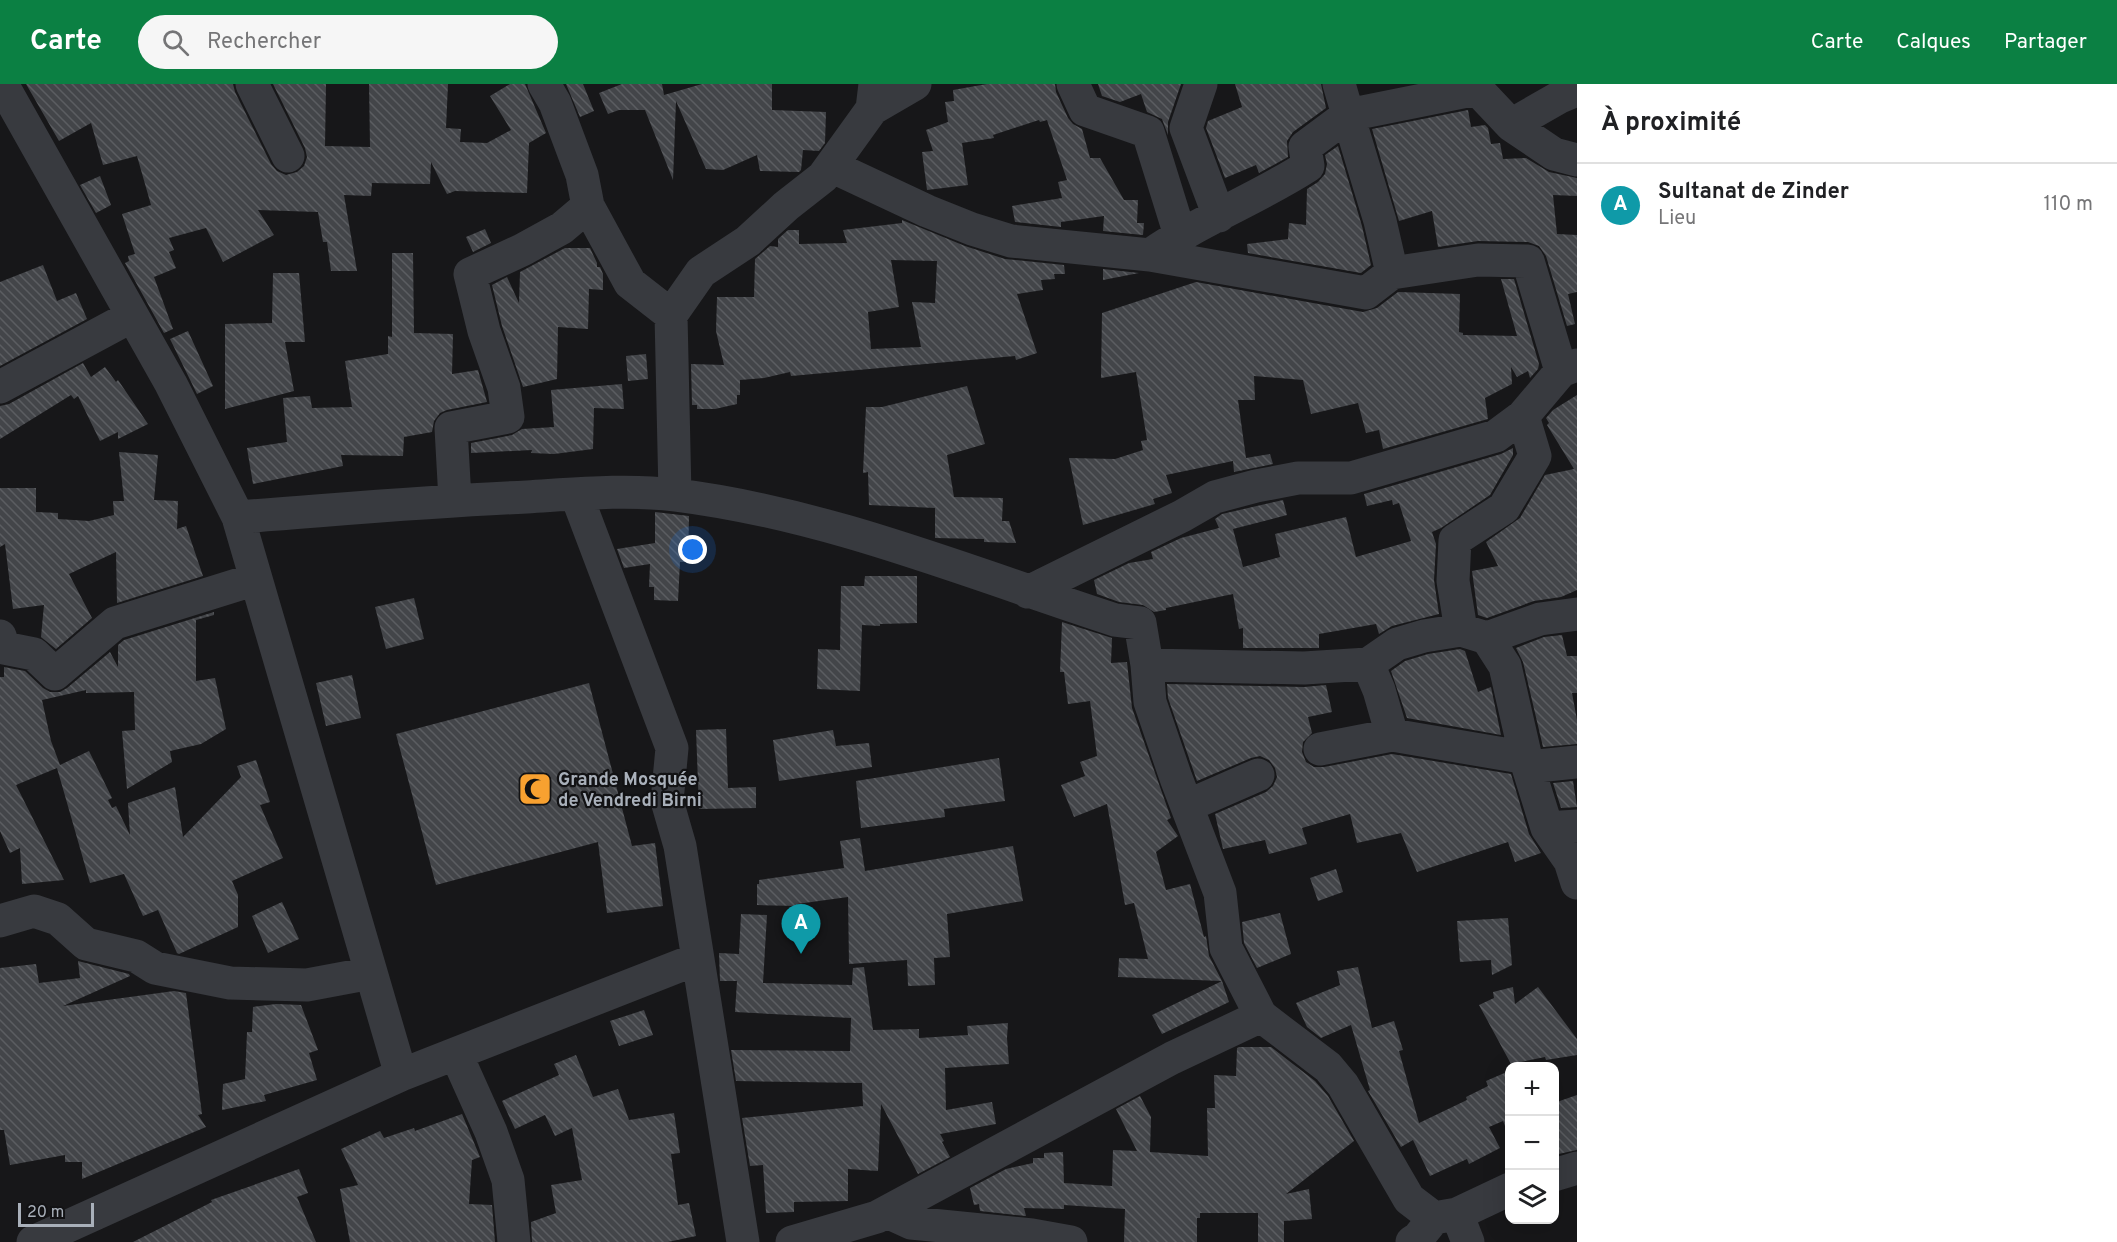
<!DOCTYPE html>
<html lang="fr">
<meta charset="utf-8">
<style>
body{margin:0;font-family:Overpass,sans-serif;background:#f6f6f6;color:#202124}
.controls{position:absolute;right:18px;bottom:18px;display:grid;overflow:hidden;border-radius:12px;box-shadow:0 6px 24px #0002}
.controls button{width:54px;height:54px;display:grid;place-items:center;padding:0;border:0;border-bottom:2px solid #e0e0e0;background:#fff;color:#202124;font:30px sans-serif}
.scale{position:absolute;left:18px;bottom:15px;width:76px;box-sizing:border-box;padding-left:6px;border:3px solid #a9b0ba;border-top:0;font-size:16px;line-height:21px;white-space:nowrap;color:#a9b0ba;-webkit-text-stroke:4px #121214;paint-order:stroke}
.you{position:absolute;left:693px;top:466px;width:21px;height:21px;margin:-15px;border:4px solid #fff;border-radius:50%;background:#1a73e8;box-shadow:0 0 0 9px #1a73e833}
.badge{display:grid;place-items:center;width:39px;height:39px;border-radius:50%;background:#0b8043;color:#fff;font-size:20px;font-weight:700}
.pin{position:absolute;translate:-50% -50px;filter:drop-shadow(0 2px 3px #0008)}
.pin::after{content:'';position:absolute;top:32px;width:21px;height:18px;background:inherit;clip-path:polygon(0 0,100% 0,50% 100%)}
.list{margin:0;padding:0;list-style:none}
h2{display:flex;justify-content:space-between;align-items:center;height:78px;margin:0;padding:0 24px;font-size:26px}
h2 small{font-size:20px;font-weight:400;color:#757577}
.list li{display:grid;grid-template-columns:39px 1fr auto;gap:18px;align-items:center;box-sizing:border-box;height:84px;padding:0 24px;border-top:2px solid #e0e0e0}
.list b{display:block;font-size:22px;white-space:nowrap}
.list p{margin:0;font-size:20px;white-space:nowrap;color:#757577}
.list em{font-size:20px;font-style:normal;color:#757577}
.icon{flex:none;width:33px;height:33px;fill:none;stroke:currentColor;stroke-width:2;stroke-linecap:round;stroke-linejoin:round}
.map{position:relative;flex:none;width:1577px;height:1158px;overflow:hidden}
header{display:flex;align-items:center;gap:36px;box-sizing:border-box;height:84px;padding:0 30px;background:#0b8043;color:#fff}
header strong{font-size:28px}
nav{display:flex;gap:33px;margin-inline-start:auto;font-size:21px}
.search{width:420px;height:54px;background:#f6f6f6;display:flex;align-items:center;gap:15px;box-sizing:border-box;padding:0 21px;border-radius:33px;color:#757577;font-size:22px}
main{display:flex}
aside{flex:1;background:#fff}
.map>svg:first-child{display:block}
.building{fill:url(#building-back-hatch);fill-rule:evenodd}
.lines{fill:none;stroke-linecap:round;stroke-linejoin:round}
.minor{stroke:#383a3f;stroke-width:33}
.labels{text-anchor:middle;stroke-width:4.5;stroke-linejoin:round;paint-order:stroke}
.poi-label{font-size:18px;font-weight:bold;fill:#a9b0ba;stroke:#121214;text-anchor:start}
</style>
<header>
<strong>Carte</strong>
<div class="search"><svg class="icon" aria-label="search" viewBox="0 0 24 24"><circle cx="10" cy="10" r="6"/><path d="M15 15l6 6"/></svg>Rechercher</div>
<nav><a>Carte</a><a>Calques</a><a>Partager</a></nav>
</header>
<main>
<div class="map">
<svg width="1577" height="1158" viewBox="0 0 1577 1158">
<defs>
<pattern id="building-back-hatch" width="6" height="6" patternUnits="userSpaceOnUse" patternTransform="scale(1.5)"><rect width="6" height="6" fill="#434549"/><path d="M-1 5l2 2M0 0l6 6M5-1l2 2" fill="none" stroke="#5b5d61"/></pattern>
</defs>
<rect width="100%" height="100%" fill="#171719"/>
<path class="building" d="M 26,0 L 233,0 L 235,8 L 271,80 L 277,87 L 286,91 L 297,88 L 304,82 L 307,73 L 305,64 L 273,0 L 326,0 L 325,62 L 370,63 L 369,0 L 448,0 L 446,44 L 461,45 L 460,58 L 487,59 L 511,46 L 490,12 L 510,0 L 525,0 L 546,49 L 529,59 L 527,109 L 455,107 L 447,110 L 431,78 L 430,100 L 372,99 L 371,112 L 344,111 L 357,187 L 331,187 L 327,158 L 323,158 L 318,128 L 258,126 L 274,151 L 223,178 L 206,144 L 169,154 L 174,166 L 169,168 L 176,184 L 154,193 L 173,245 L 164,249 L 125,179 L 129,177 L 128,172 L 135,170 L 122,130 L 151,121 L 137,72 L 103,81 L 91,39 L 59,57 Z
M 566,0 L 583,0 L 594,27 L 580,33 Z
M 622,0 L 662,0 L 664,11 L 702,0 L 772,0 L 772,26 L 826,28 L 825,59 L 819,67 L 803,66 L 801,86 L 799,88 L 760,87 L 757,71 L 723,86 L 706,85 L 676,17 L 673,96 L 645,26 L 619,26 L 608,30 L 599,9 Z
M 987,0 L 1055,0 L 1056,8 L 1068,34 L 1073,40 L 1082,45 L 1090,74 L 1100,74 L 1124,116 L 1138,116 L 1137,139 L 1144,139 L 1143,151 L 1103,147 L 1104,132 L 1061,138 L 1061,143 L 1015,138 L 1012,122 L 1062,114 L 1058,98 L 1067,96 L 1047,36 L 1040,38 L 1039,36 L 993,51 L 994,54 L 962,59 L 968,101 L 927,106 L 922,68 L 933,67 L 926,46 L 948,38 L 945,18 L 954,17 L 953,6 Z
M 1098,0 L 1181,0 L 1168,38 L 1168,51 L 1162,35 L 1147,28 L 1141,10 L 1120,18 L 1102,12 Z
M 1235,0 L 1321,0 L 1326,24 L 1293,48 L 1287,57 L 1288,73 L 1259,89 L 1256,81 L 1225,94 L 1206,44 L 1208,37 L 1242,23 Z
M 1468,26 L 1471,43 L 1485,41 L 1488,44 L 1491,60 L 1500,59 L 1503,75 L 1526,74 L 1549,88 L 1577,94 L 1577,112 L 1553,111 L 1557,150 L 1577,151 L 1577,208 L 1568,210 L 1575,240 L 1567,242 L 1546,172 L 1539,162 L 1528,158 L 1478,157 L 1438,163 L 1432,127 L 1399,137 L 1372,45 Z
M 1338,62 L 1362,142 L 1371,181 L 1361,189 L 1248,169 L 1247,160 L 1288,155 L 1289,139 L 1306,141 L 1307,105 L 1318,98 L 1325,90 L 1327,80 L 1325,71 Z
M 100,92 L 111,121 L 96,129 L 80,101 Z
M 902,136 L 965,162 L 1005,175 L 1064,181 L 1065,190 L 1054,190 L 1055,195 L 1041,196 L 1043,206 L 1017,210 L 1037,269 L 1016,276 L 1015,272 L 791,292 L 790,288 L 764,294 L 740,296 L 740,311 L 737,311 L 737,320 L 715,325 L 697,325 L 697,321 L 692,321 L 691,280 L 724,281 L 716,247 L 717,213 L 754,213 L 755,175 L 770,162 L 778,163 L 778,155 L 788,146 L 799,146 L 799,160 L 847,159 L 843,146 L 902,139 ZM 891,176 L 937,177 L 935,219 L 912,218 L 921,263 L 871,265 L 868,228 L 899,223 Z
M 485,145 L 491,159 L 473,168 L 466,153 Z
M 565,164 L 590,164 L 597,179 L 597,183 L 600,183 L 603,190 L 603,206 L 589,205 L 588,245 L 558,243 L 557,295 L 523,303 L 502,242 L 492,201 L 507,193 L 519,219 L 520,188 Z
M 392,169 L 413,169 L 414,249 L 453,250 L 452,290 L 478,286 L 487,318 L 447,326 L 440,329 L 434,337 L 432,348 L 404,353 L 403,372 L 341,371 L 343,382 L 253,400 L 247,364 L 287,358 L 283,314 L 310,312 L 312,324 L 352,323 L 345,277 L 388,270 L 388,252 L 392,253 Z
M 43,181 L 57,217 L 76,209 L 87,235 L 0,282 L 0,198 Z
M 1103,185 L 1139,189 L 1103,196 Z
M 273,189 L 299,189 L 305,258 L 285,258 L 294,307 L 225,325 L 225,240 L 272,239 Z
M 1501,195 L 1514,195 L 1539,280 L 1538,285 L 1530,294 L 1528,287 L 1517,293 L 1511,283 L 1512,300 L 1485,314 L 1488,335 L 1383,365 L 1379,346 L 1366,349 L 1358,319 L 1311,330 L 1303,296 L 1254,292 L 1255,316 L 1238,316 L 1246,374 L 1270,370 L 1273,380 L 1234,388 L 1233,377 L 1166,391 L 1172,409 L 1153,415 L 1155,420 L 1083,441 L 1069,374 L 1115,375 L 1143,366 L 1141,357 L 1147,356 L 1136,288 L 1101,294 L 1102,229 L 1196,198 L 1363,228 L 1377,224 L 1398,208 L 1460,210 L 1459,248 L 1463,249 L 1463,251 L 1517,252 Z
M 188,247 L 213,302 L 197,310 L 170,255 Z
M 646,270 L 648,295 L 628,297 L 626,272 Z
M 83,279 L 91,293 L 105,283 L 116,298 L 118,296 L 148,340 L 118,355 L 118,348 L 100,357 L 78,312 L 74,315 L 71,311 L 0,355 L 0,322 L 9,320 Z
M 622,300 L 624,325 L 594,324 L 593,365 L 554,370 L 531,369 L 532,366 L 471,369 L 471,359 L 512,351 L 522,345 L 554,343 L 551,306 Z
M 967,302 L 985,360 L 947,371 L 954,413 L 1003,414 L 1002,437 L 1009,437 L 1016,459 L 984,458 L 984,455 L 935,454 L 935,424 L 869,421 L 868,388 L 863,389 L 866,323 L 882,323 Z
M 1577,311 L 1577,506 L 1561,513 L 1534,517 L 1487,534 L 1478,531 L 1472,487 L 1498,482 L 1486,458 L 1520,434 L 1545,391 L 1574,385 L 1547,341 L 1549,339 L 1546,334 L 1553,326 Z
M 1511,365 L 1513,364 L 1513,371 L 1490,411 L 1441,444 L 1432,448 L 1436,460 L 1434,496 L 1439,530 L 1392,542 L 1379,550 L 1376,540 L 1319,550 L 1319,564 L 1243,564 L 1243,544 L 1239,545 L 1233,510 L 1166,524 L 1166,526 L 1154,528 L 1143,521 L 1119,518 L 1097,510 L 1094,496 L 1129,479 L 1153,475 L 1151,468 L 1181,454 L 1219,444 L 1215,435 L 1222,430 L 1283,416 L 1287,431 L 1233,445 L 1243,483 L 1280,473 L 1275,450 L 1346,433 L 1356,473 L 1411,457 L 1399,419 L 1393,421 L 1392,416 L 1367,422 L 1364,410 L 1501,370 Z
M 119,368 L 158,371 L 154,416 L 178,417 L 177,445 L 186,442 L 203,492 L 117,519 L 116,468 L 69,490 L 92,534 L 56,565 L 41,553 L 44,521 L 13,525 L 5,460 L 0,463 L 0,404 L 36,404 L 36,428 L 58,429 L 58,435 L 89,437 L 114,431 L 113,417 L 124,417 Z
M 655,428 L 689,432 L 688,478 L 680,478 L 678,517 L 654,516 L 654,503 L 649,503 L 650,480 L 624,484 L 617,465 L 655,459 Z
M 865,492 L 917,492 L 917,539 L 880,540 L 880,542 L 862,541 L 860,607 L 817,605 L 818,565 L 840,566 L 841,502 L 864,502 Z
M 414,514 L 424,555 L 386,565 L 375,523 Z
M 214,528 L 214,531 L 196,536 L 196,597 L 215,594 L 226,645 L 201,660 L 170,667 L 172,678 L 127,705 L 122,647 L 135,646 L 134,608 L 86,609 L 86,606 L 42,616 L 51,657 L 60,681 L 89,667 L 112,714 L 108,716 L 112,724 L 116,722 L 130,751 L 128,719 L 175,703 L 183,753 L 241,693 L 237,682 L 256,676 L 270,718 L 260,721 L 283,774 L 232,797 L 238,811 L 238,843 L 179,870 L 177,869 L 158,826 L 143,832 L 124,790 L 90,799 L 57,684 L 16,701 L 64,796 L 22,800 L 20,764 L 10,769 L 0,747 L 0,593 L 4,593 L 4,583 L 25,587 L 43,604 L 50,608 L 60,608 L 67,604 L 110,568 L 118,583 L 118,561 L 124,556 Z
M 1062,538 L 1112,554 L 1111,579 L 1127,578 L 1132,624 L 1171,734 L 1167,736 L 1178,752 L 1156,768 L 1166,806 L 1190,800 L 1204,853 L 1206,852 L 1209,872 L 1222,897 L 1118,893 L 1119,874 L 1148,875 L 1134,819 L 1125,821 L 1107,720 L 1074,733 L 1061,701 L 1085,692 L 1080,678 L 1097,672 L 1090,617 L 1068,620 L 1064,588 L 1060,588 Z
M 1562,551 L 1567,572 L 1577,572 L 1577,609 L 1572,609 L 1577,636 L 1577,660 L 1543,663 L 1523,578 L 1516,564 L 1544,553 Z
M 1460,565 L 1465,567 L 1478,608 L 1491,603 L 1501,651 L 1407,634 L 1391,587 L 1405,577 L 1428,570 Z
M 352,591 L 361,634 L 326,642 L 316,599 Z
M 589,599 L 632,762 L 655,759 L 663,822 L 607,829 L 598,758 L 436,801 L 396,650 Z
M 1167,600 L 1304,603 L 1326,601 L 1332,628 L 1308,633 L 1312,649 L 1303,658 L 1302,668 L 1306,678 L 1314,683 L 1324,683 L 1392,670 L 1511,690 L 1529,750 L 1541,769 L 1515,778 L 1508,758 L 1417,788 L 1401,749 L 1357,759 L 1350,730 L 1302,744 L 1307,760 L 1269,770 L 1265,756 L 1223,765 L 1215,730 L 1266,708 L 1273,702 L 1277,693 L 1275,684 L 1269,676 L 1260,672 L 1251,674 L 1197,697 L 1168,614 Z
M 726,645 L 728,704 L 756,703 L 756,724 L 699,725 L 696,646 Z
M 833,646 L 836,662 L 869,659 L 872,683 L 779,697 L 773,656 Z
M 999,674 L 1005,717 L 944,725 L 945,733 L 861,744 L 856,697 Z
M 1573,697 L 1577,723 L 1561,724 L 1553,699 Z
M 860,754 L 865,787 L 1013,762 L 1023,817 L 947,830 L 950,873 L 934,874 L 935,901 L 908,902 L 907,876 L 849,880 L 848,813 L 797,820 L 797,822 L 757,821 L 757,800 L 759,800 L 759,796 L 844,784 L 840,757 Z
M 1336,785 L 1343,808 L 1318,817 L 1310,794 Z
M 282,818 L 299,855 L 268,869 L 252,832 Z
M 1280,829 L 1291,870 L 1257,884 L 1244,859 L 1242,838 Z
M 741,830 L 767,831 L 763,899 L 852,901 L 853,884 L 864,883 L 873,946 L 919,945 L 919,954 L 968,951 L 967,942 L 1008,939 L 1007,954 L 1009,980 L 945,984 L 946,1026 L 992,1018 L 996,1040 L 940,1050 L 944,1057 L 942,1058 L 950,1073 L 918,1090 L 881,1020 L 878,1087 L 848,1085 L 848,1117 L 794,1118 L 794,1128 L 766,1129 L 763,1081 L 750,1082 L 742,1034 L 863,1022 L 862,999 L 736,997 L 731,966 L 850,967 L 851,934 L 735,928 L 737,897 L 720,897 L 719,869 L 739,870 Z
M 1508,834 L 1512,881 L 1492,891 L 1491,876 L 1460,878 L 1457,837 Z
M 78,877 L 129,890 L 130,892 L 63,922 L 174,907 L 186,909 L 202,1030 L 198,1031 L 206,1043 L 82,1095 L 82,1078 L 65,1078 L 65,1071 L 10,1081 L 4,1046 L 0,1046 L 0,884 L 36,880 L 39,899 L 80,894 Z
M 1358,883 L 1372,944 L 1394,937 L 1403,966 L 1399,967 L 1419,1039 L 1467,1016 L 1466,1013 L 1488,1002 L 1486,997 L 1509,987 L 1509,1052 L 1503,1037 L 1489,1043 L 1500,1064 L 1469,1080 L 1467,1075 L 1430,1092 L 1413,1056 L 1401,1063 L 1368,1007 L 1370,1006 L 1351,941 L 1321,954 L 1307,943 L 1296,919 L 1340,901 L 1337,887 Z
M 1222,897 L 1229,918 L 1162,950 L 1152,931 Z
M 1513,903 L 1515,920 L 1538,903 L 1577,955 L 1577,971 L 1546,976 L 1545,973 L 1511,980 L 1479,921 L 1494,914 L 1493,908 Z
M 276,920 L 301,921 L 318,966 L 309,969 L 317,996 L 264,1011 L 266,1017 L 222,1026 L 223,1000 L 245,995 L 247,948 L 252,948 L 253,923 Z
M 644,926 L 653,951 L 619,962 L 610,937 Z
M 1239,963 L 1271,963 L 1315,997 L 1328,1012 L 1354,1057 L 1286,1110 L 1309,1105 L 1312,1135 L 1284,1137 L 1284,1158 L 1258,1158 L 1258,1129 L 1200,1129 L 1200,1134 L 1197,1134 L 1197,1158 L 1124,1158 L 1125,1125 L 1064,1121 L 1064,1125 L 1024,1124 L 1026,1132 L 980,1127 L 979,1120 L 974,1121 L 970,1104 L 1006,1085 L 1033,1079 L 1033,1074 L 1044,1074 L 1044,1069 L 1063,1068 L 1064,1099 L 1112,1102 L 1113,1066 L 1137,1067 L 1116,1025 L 1140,1012 L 1151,1033 L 1150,1068 L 1208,1072 L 1207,1024 L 1215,1024 L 1214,991 L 1236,992 L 1237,964 Z
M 576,971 L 593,1013 L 618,1005 L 629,1036 L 674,1029 L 680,1069 L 671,1070 L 678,1121 L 689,1119 L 696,1152 L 668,1158 L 532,1158 L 531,1138 L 556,1129 L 551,1101 L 582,1096 L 572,1044 L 555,1052 L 545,1031 L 515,1045 L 502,1017 L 559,991 L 554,980 Z
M 1577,1011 L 1577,1066 L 1554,1071 L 1554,1019 Z
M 462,1030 L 480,1073 L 472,1076 L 469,1120 L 492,1121 L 495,1158 L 350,1158 L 340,1105 L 358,1101 L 341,1065 L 380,1047 L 384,1054 L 414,1044 L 415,1047 Z
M 299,1085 L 308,1109 L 297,1113 L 316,1158 L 133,1158 L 212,1118 L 211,1116 Z"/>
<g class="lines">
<path class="minor" d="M 2,0 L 171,300 L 238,433 L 401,991
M 252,0 L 288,72
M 544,0 L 555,19 L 582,91 L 588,122 L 630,199 L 671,231
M 1073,0 L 1085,26 L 1148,48 L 1180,151
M 1201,0 L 1186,44 L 1219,132
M 1339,0 L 1348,31 L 1477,5 L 1511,41
M 1577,6 L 1560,13 L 1511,41 L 1554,70 L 1577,76
M 872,25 L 915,0
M 831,82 L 927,127 L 972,145 L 1011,157 L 1150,171 L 1366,209 L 1392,189
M 1150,171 C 1200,136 1257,115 1308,82 L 1305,63 L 1348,31 L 1380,137 L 1392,189 L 1478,176 L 1528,177 L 1561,287
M 0,303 L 132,232
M 576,410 L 672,664 L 667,717 L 680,762 L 743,1158
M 675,411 L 671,231 L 701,188 L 748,157 L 786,122 L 823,93 L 872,25 L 875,0
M 455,416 L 451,344 L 508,333 L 504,304 L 484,247 L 470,190 L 522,166 L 562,144 L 588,122
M 238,433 C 334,426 430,417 527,413 C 576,410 626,405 676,411 C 828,430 970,489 1115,536 L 1140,539 L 1147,581 L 1150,618 L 1176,694 L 1220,809 L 1226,864 L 1261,932 L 1172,974 L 877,1133 L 792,1158
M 1028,508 L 1182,432 L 1215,413 L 1256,402 L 1298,394 L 1351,394 L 1496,352 L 1523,332 L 1561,287 L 1577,281
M 1461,546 L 1453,497 L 1455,456 L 1504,424 L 1535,372 L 1523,332
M 0,552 L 4,564 L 34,570 L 55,590 L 115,539 L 256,495
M 1487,554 L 1540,535 L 1577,530
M 1368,580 L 1379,606 L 1392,651
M 1147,581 L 1304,584 L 1368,580 L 1397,560 L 1424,552 L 1461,546 L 1487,554 L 1505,582 L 1528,683 L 1547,744 L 1570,777 L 1577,799
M 1320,665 L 1392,651 L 1527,674
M 1528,683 L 1577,678
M 1187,722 L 1258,691
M 1547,744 L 1577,742
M 0,837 L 34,827 L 58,835 L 86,860 L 136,872 L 155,884 L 230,899 L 307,901 L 371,889
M 1261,932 L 1328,983 L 1343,1001 L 1409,1115 L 1434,1134
M 456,970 L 491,1048 L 508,1096 L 514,1158
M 1554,1091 L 1577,1084
M 887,1128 L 911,1139 L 1032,1151 L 1071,1158
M 1457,1130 L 1468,1158
M 33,1158 L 401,991 L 697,875
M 1412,1158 L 1418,1154 L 1434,1134 L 1457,1130 L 1510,1105"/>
</g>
<defs>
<g id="mosque-square" transform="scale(1.725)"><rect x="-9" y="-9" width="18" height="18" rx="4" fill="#f8a130" stroke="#121214"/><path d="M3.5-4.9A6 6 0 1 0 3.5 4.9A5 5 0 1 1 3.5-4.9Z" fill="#111"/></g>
</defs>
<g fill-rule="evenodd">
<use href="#mosque-square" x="535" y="705"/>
</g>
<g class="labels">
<g class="poi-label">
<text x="558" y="701">Grande Mosquée<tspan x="558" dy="21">de Vendredi Birni</tspan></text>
</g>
</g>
</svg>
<div class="controls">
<button>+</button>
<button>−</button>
<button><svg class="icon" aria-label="layers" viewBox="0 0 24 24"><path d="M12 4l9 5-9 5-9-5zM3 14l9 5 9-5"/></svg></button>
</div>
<div class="scale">20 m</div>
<div class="you"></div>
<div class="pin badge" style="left:801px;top:870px;background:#0f9aa8">A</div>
</div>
<aside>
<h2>À proximité<small></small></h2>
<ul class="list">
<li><span class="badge" style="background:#0f9aa8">A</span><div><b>Sultanat de Zinder</b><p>Lieu</p></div><em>110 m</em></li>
</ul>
</aside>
</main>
